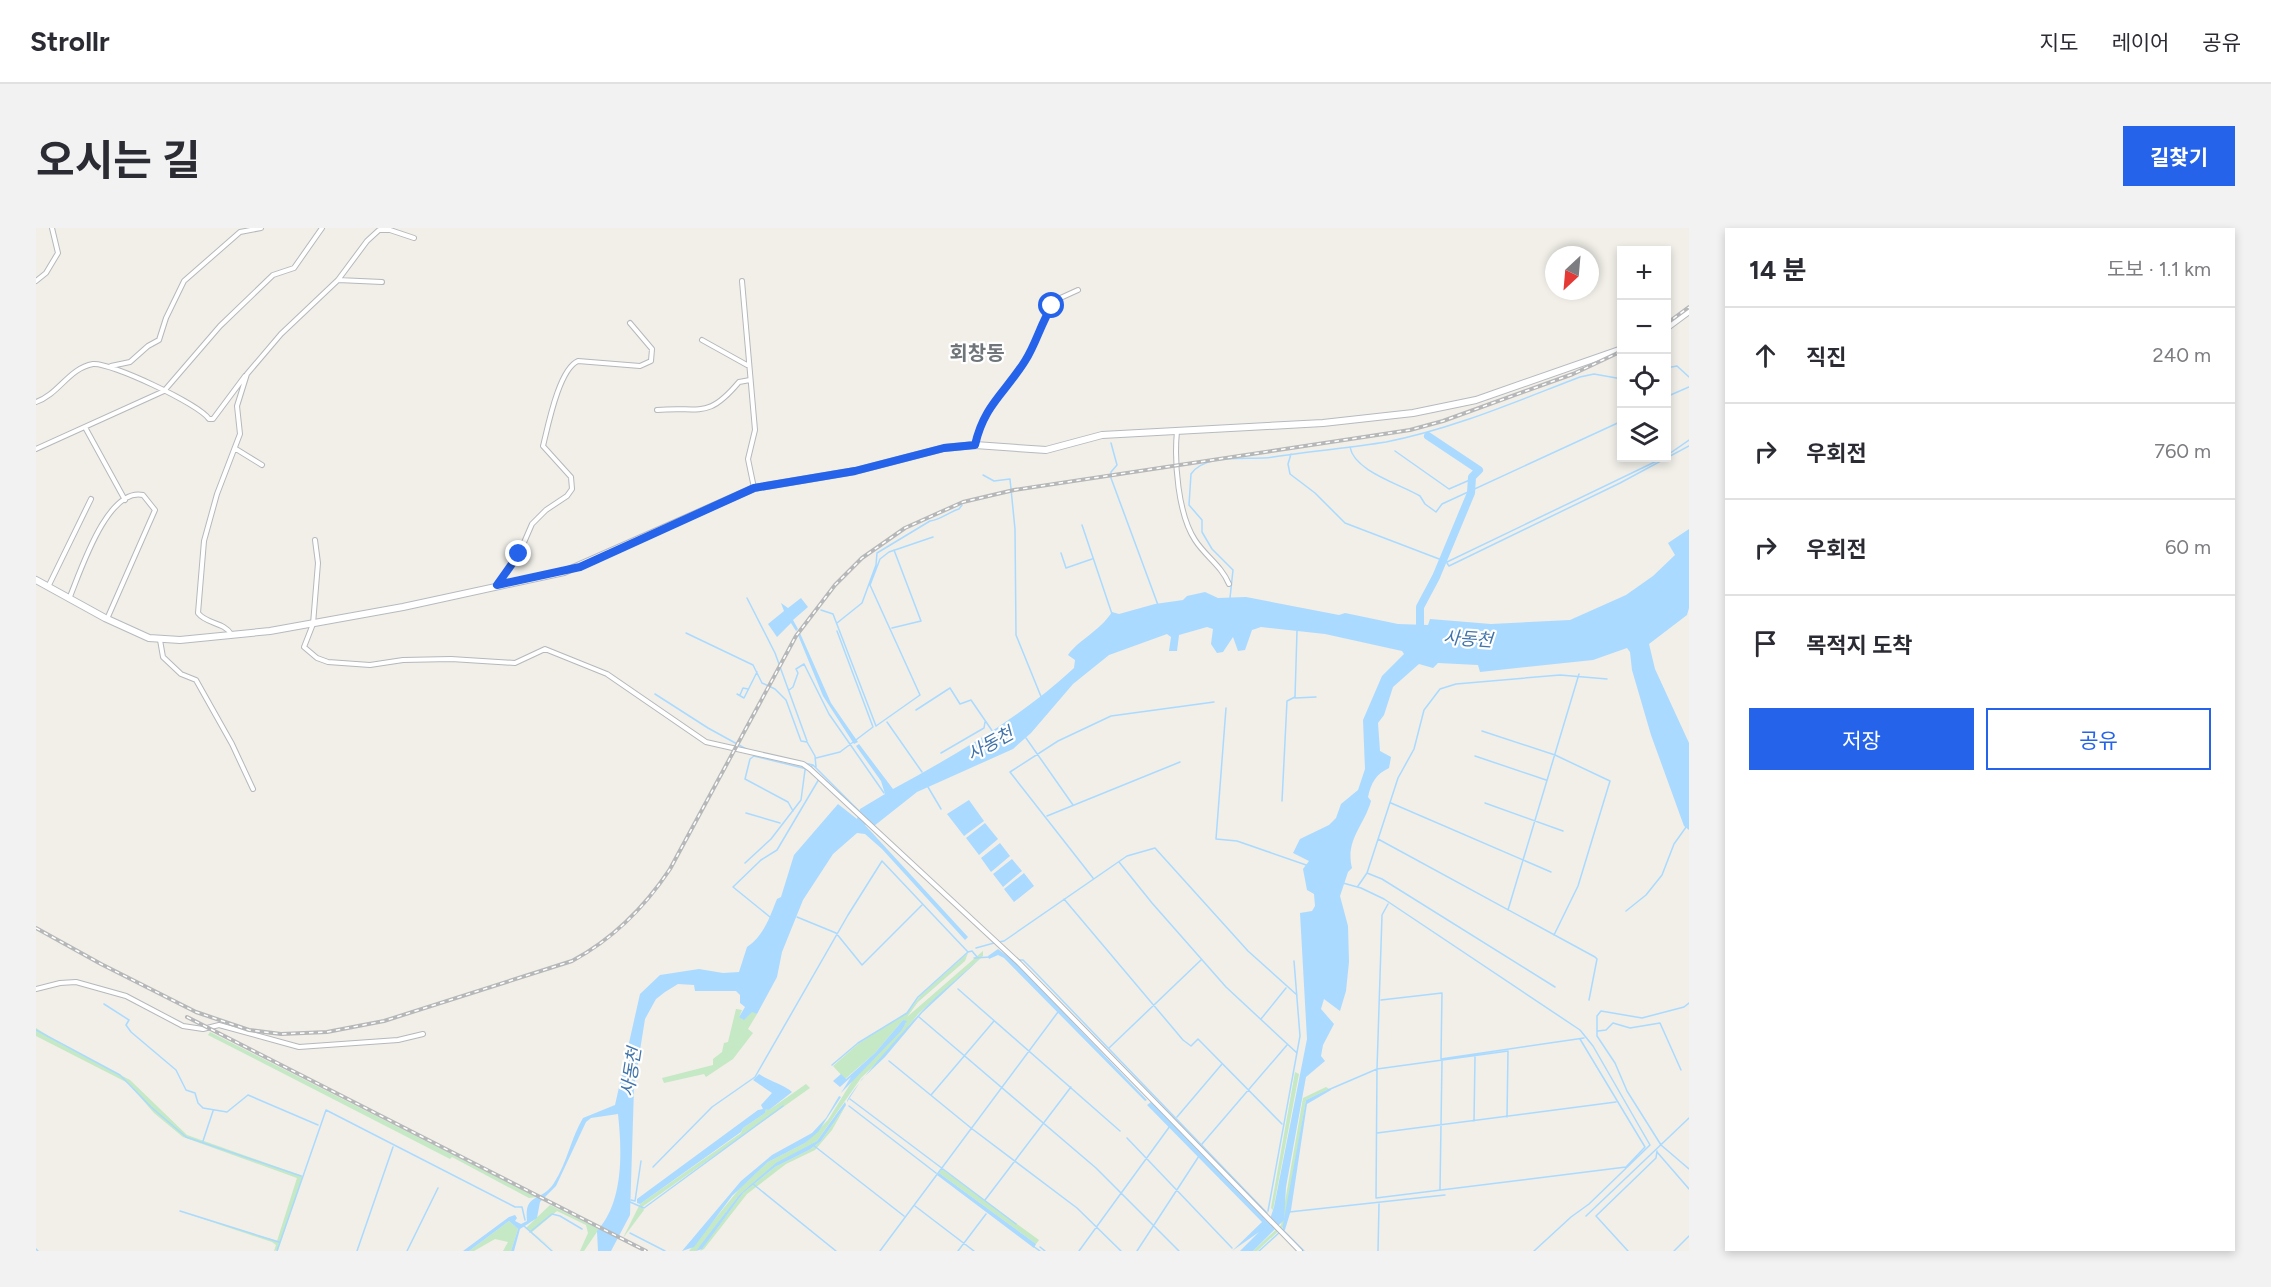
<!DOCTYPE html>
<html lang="ko">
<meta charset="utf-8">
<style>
body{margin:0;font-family:Figtree,"Noto Sans KR",sans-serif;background:#f2f2f3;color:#2b2b33}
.controls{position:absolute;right:18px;top:18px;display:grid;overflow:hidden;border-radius:0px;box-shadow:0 3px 9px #0003}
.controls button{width:54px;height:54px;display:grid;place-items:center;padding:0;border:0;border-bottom:2px solid #e1e1e2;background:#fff;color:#2b2b33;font:30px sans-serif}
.compass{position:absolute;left:1509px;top:18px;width:54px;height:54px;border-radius:50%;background:#fff;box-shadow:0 3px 9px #0003;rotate:206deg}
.stop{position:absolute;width:18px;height:18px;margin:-14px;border:4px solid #2563eb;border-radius:50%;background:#fff}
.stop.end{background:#2563eb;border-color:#fff;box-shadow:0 2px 6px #0008}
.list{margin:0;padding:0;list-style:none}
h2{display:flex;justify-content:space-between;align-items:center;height:78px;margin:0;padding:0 24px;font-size:26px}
h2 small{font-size:20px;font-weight:400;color:#7c7c81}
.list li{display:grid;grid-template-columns:39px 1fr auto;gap:18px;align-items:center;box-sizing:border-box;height:96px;padding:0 24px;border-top:2px solid #e1e1e2}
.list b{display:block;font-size:22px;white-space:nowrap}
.list em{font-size:20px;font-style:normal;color:#7c7c81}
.actions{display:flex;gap:12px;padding:18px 24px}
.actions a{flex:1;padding:14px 0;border:2px solid #2563eb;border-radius:0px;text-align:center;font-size:21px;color:#2563eb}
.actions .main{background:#2563eb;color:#fff}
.icon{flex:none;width:33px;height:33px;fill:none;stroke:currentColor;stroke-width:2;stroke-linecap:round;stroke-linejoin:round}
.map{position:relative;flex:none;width:1653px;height:1023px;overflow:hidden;border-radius:0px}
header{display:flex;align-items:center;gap:36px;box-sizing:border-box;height:84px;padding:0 30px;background:#fff;border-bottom:2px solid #e1e1e2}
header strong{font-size:28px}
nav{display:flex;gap:33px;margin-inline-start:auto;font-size:21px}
.intro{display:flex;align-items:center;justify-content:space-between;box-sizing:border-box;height:144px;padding:0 36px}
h1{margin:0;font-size:42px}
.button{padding:15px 27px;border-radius:0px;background:#2563eb;color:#fff;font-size:21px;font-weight:700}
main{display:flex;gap:36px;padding:0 36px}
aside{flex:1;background:#fff;border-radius:0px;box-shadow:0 3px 9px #0003}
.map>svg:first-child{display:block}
.green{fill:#c5e8c5}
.water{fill:#aadaff}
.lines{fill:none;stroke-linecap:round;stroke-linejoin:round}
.stream{stroke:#aadaff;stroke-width:1.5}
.river{stroke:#aadaff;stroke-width:8}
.minor-casing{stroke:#b5b8bc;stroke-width:6}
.secondary-casing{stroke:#b6babf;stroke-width:8}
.minor{stroke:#fff;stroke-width:4}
.secondary{stroke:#fff;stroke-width:6}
.rail-casing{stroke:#b6b7b8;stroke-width:4}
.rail{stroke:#fff;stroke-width:1.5;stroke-dasharray:4.5;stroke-linecap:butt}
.route{stroke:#2563eb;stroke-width:8}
.labels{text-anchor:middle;stroke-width:4.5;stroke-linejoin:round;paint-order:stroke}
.water-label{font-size:18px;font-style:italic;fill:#4174aa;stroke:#fff}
.quarter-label{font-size:20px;font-weight:bold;fill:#70757a;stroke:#fff}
</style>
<header>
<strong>Strollr</strong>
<nav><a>지도</a><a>레이어</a><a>공유</a></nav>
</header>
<div class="intro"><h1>오시는 길</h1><a class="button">길찾기</a></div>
<main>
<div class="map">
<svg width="1653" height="1023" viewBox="0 0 1653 1023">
<rect width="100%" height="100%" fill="#f1efe8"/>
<path class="green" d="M 947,723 L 947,728 L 883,785 L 848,828 L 825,850 L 781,913 L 740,936 L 704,966 L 664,1019 L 660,1023 L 653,1023 L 704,960 L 732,934 L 769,915 L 792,892 L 818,850 L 870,795 L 867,792 L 839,825 L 809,851 L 797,838 L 822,816 L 871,785 L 885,767 L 932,725 L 929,733 L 882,774 L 871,789 Z
M 700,781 L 706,782 L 703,789 L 716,783 L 721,786 L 712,801 L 717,805 L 697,831 L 670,849 L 668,846 L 628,855 L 626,850 L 677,837 L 677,831 L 686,824 L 688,815 L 692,814 Z
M 0,800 L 25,816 L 94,852 L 151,907 L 267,948 L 242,1022 L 238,1023 L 240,1017 L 236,1014 L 143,983 L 241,1013 L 261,950 L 147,909 L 118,885 L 92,855 L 0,808 Z
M 174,804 L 496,967 L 501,969 L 493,970 L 416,929 L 414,931 L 172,807 Z
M 1259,844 L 1263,846 L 1237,982 L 1235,980 Z
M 770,856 L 774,860 L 606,979 L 608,982 L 587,1010 L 604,976 L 705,905 L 707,900 L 729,885 L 730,880 L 733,882 Z
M 1290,859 L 1293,861 L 1270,872 L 1248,998 L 1221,1023 L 1217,1023 L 1245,997 L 1267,870 Z
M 810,877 L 796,902 L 779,922 L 750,936 L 711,966 L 668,1021 L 664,1023 L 707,965 L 739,939 L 773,922 L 785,913 Z
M 906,941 L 1003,1012 L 1000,1016 L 903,945 Z
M 514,977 L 563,1001 L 548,1023 L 544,1023 L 552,1005 L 550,997 L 521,983 L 496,1004 L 519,1023 L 490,1000 Z
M 473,993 L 482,1001 L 475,1023 L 467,1023 L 472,1014 L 459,1011 L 438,1023 L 433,1023 Z"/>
<path class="water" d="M 1653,301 L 1653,380 L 1651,387 L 1613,416 L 1619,441 L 1653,515 L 1653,602 L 1648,598 L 1615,507 L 1596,442 L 1594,424 L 1591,420 L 1557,432 L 1444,444 L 1442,437 L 1402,435 L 1397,440 L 1383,436 L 1357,459 L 1348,487 L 1342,495 L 1344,523 L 1355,529 L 1353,540 C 1340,546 1335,555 1332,569 L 1335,573 C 1328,598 1309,612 1316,640 L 1312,644 L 1304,668 L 1312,698 L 1313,734 L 1310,763 L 1304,783 L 1288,771 L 1285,781 L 1298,796 L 1287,817 L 1285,828 L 1289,833 L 1270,849 L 1250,959 L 1248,992 L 1217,1023 L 1204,1023 L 1223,1004 L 1196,1023 L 1226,994 L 1111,877 L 1115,874 L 1233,994 L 1238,979 L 1271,811 L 1264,685 L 1276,683 L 1279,678 L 1278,666 L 1271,662 L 1267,641 L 1273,633 L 1257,625 L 1264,611 L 1293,597 L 1300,590 L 1305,576 L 1322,562 L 1329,541 L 1327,492 L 1346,448 L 1368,426 L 1366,423 L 1289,406 L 1225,399 L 1216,402 L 1209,422 L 1202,423 L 1197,409 L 1187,424 L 1181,425 L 1175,416 L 1177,401 L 1171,399 L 1143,407 L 1141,423 L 1133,423 L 1135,409 L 1131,406 L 1073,427 L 1037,456 L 995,505 L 977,521 L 881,564 L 838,598 L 834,593 L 829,597 L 932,709 L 929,712 L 846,621 L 829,606 L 821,605 L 797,626 L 767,672 L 746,724 L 741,749 L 721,786 L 716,784 L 708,792 L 703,789 L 709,779 L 704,775 L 704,767 L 700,763 L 659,763 L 658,757 L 642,756 L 629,764 L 620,771 L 609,791 L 598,860 L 594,987 L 575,1023 L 562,1023 L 561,1003 C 588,974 586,923 582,886 L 555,890 L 550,894 L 520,958 L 504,974 L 501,990 L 484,1001 L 478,1023 L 475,1023 L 482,1001 L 473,993 L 433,1023 L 427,1023 L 473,989 L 479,987 L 481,990 L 479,993 L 485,996 L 491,993 C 488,964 505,975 518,955 C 531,935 535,910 547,890 L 579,877 L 604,766 L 624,747 L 663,741 L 687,745 L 703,744 L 711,719 C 728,707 733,691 741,671 L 745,669 L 758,627 L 802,576 L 821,591 L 824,581 L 849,566 L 845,553 L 820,518 L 823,516 L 857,561 C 921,526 984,490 1038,440 L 1039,432 L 1032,427 C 1043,411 1062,405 1076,384 L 1083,386 L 1119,376 L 1147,372 L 1151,368 L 1169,364 L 1182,370 L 1210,369 L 1303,387 L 1309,385 L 1362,396 L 1392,397 L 1394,391 L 1455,396 L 1534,392 L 1590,367 L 1617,348 L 1639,327 L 1632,315 Z
M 765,370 L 772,379 L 757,392 L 762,401 L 760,403 L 755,395 L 741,409 L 732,396 L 748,383 L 745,375 L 752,380 Z
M 764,405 L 795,475 L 822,514 L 818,516 L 787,468 L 762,407 Z
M 933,572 L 948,593 L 928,608 L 911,586 Z
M 949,595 L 962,611 L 943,627 L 930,610 Z
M 964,615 L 974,628 L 955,644 L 945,630 Z
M 976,631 L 986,643 L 967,659 L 957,646 Z
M 988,645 L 998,658 L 978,674 L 968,661 Z
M 962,721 L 979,734 L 1111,872 L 1109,873 L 968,730 L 962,727 L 953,731 L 952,728 Z
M 947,728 L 886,785 L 849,829 L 826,851 L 811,874 C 812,865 873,797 884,785 C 903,765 926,747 947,728 Z
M 867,792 L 871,793 L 865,803 L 805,865 L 815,849 L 804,859 L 797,853 L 805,846 L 810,851 L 839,825 Z
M 723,846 C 733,853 749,857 756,864 L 733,882 L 730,881 L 729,885 L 707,900 L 705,904 L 604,976 L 601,975 L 601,971 L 722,882 L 727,881 L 725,877 L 736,865 L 717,852 Z
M 1293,861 L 1295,862 L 1271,876 L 1255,982 L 1248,1005 L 1246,1002 L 1270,872 Z
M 803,868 L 805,869 L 782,904 L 769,915 L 732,934 L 696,968 L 658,1019 L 646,1023 L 705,953 L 736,927 L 776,905 L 790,890 Z
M 809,874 L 810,877 L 785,913 L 773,922 L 739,939 L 707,965 L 666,1021 L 660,1023 L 704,966 L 740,935 L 781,913 Z
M 903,945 L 1000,1016 L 998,1020 L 901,947 Z"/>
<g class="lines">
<path class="stream" d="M 1630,140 L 1641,138 L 1653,149
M 1630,169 L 1653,159
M 1075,215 L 1081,237 L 1075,244 L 1075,250 L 1122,377
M 1314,219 C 1318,243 1364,256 1384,268 L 1389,276 L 1400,284 L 1406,276 L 1586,193
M 1359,223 L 1413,261 L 1436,251
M 1255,226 L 1252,236 L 1254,246 L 1279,265 L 1309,295 L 1411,334 L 1627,230
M 1630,228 L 1653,212
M 947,247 L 958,253 L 974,251 L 979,301 L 980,407 L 1006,471
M 1046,297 L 1076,386
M 1025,325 L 1030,340 L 1056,331
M 1411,335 L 1413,338 L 1584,255 L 1653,218
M 711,370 L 739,425 L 771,513
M 1194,370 L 1197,342 L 1176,321 L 1166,304 L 1166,292 L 1153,277 L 1155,246 C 1170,224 1214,233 1237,229 C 1275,223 1313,220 1350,214 C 1417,201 1481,173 1544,149 L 1558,146 L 1586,151
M 785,382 L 797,386 L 840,498 L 884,467 L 834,357 L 844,331 L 853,324 L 897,309
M 801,395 L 826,375 L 840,337 L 841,325 L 894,293 C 904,292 913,284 923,281 L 926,277
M 856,400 L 885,393 L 858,322
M 650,405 L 717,437 L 726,455 L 739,461 L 750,472 L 765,513 L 771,514 L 779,528 L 780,539
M 753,462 L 757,459 L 762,445 L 760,441 L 768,436 L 793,486 L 848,565
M 619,466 L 672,500 L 712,522
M 701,466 L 708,470 L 721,444
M 704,467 L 707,460 L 712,461
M 1259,470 L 1280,469
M 1190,480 L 1180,611 L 1201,613 L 1273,638
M 880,482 L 914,460 L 924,476 L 935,472 L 957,504
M 851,494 L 886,544
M 1446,503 L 1519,527 L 1574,553 L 1542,658 L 1518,707
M 990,510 L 1037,577
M 905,525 L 948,500 L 949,494
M 734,527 L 777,537 L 825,585
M 1439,528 L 1510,552
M 780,530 L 804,524 L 837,499 L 801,403
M 892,559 L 905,581
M 1246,573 L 1251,473 L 1259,469 L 1261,403
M 1355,575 L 1515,644
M 1449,575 L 1527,603
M 757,583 L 752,574 L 709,551 L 714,531 L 718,528 L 771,541
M 710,585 L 744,595
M 1011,588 L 1144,534
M 1342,611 L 1559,729 L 1561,731 L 1553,772
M 1083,634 L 1116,675 L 1190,759 L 1261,825
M 709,635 L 735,611 L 765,572 L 769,542 L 776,538
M 1331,645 L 1346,651 L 1519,759
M 1057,650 L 974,544 L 1022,513 L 1075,488 L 1178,474
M 1307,655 L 1325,660 L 1348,671 L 1544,802 L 1557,818 L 1614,917 L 1553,976 L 1535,989 L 1498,1023
M 1322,658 L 1331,645 L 1362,550 L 1378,521 L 1388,482 L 1404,461 L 1420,456 L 1524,447 L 1571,451
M 1028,671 L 1147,812 L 1155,818 L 1162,811 L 1246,896
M 1472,682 L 1543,446
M 1590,683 L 1610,667 L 1626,647 L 1638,616 L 1653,595
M 734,689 L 697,659 L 725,632 L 741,622 L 783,551
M 761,689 L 800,705 L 826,737 L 886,677
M 963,714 L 968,713 L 1091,628 L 1119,620 L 1212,723 L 1261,767
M 940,720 L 958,715
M 938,730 L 954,729
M 983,732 L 987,732 L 997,742 L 1231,985
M 922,761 L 1084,903
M 1345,772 L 1406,765 L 1405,831 L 1548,810
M 1653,775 L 1648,779 L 1606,790 L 1565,783 L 1561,788 L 1561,808 L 1579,835 L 1591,863 L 1625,917 L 1653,941
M 68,776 L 93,792 L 90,797 L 95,804 L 140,842 L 150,862 L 159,865 L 162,875 L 167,880 L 191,884 L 212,867 L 282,897
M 883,789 L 1060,940 L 1143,1023
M 1225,791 L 1250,760
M 0,802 L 84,847 L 115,879 L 150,909 L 265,948
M 1562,803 L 1570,802 L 1577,795 L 1594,800 L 1624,795 L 1645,842
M 1073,820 L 1165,732
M 853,833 L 935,900 L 1041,980 L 1085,1023
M 796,837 L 822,815 L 871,785 L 882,769 L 932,724 L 936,723 L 941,729
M 1292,862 L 1341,841 L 1346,687 L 1352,676
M 895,867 L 958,793
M 814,871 L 980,996
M 813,878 L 900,945
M 1141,889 L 1186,836
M 1471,889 L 1472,823 L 1341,841 L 1340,970 L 1590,939 L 1609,919 L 1544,811
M 1438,893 L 1439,829
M 1341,905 L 1580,874
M 1091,910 L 1196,1020
M 167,913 L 177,883
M 1166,916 L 1251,817
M 777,917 L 868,988
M 1621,924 L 1653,961
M 617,939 L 676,879 L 719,849 L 812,687 L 846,633 L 932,724
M 717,956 L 800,1023
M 1404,961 L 1406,833
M 595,972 L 599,973 L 605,933
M 949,972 L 1035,859
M 594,974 L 608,980 L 747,878
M 879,978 L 938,1023
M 144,983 L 243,1014
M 1232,983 L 1264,808 L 1258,733
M 1253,984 L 1409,967
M 1550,988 L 1653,890
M 488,998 L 516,1023
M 494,1004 L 516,986 L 524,988 L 546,1001
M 1249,1004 L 1268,1023
M 594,1005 L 629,1023
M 997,1018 L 1004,1023
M 1004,1019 L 1009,1023
M 0,1021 L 2,1023
M 241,1023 L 290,882 L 479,979 L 486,979 L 489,992
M 321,1023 L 357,919
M 371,1023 L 402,960
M 844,1023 L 1022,784
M 922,1023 L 950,986
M 1043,1023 L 1134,898
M 1101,1023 L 1163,928
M 1223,1023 L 1244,1004
M 1342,1023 L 1343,976
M 1592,1023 L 1560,988 L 1620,930 L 1621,923
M 1638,1023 L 1653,1008"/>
<path class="river" d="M 1384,408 L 1384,379 L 1400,349 L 1435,265 L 1436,249 L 1443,242 L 1392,208"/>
<g class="minor-casing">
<path id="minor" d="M 302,52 L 346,54
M 0,53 L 10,45 L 22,25 L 16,0
M 706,53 L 719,202 L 712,231 L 718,260
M 666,112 L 711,137
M 75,138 L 94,134 L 112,118 L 123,112 L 130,90 L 148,53 L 204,4 L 225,0
M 0,174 C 22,167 33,140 57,136 C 74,134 163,176 173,191 L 177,191 L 209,148
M 621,182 C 665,178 671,192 703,154 L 714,152
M 50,201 L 89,272
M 1141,203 C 1138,234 1142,286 1159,312 C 1170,329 1185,337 1193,356
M 939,217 C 948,177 969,165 989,133 C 1000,116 1005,95 1016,78 L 1020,72 L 1042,62
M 0,221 L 128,163 L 184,98 L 237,47 L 258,40 L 286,0
M 200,221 L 226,237
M 279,312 L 282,335 L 277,396 L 268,419 L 281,430 L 292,434 L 334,437 L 367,432 L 415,431 L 479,435 L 509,421 L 571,446 L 670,514 L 767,536 L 774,541 L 983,735 L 1264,1023
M 461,357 L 483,326 L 496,296 L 510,282 L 531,268 L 536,261 L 535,249 L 507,218 C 512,198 523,141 542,133 L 604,138 L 615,133 L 616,121 L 594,95
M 12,359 L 55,271
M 33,371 C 44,345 71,259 107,267 L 119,282 L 71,391
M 195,406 C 188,394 170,396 162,385 L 168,313 L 181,266 L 204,206 L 201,178 L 211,146 L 245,106 L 302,52 L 331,13 L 343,2 L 354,2 L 378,10
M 124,412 L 127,429 L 145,446 L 160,452 L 196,516 L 217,561
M 0,761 L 24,755 L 40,754 L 90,768 L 147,798 L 167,801 L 183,797 L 263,819 L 362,812 L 387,806"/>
</g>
<g class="secondary-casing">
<path id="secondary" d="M 1630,100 L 1653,83
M 0,352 L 69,390 L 113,410 L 144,412 L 234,403 L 367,379 L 528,344 L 718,260 L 819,243 L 908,220 L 939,217 L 1010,222 L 1066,207 L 1287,195 L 1377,185 L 1440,172 L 1586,121"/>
</g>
<use href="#minor" class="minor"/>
<use href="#secondary" class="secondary"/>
<g class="rail-casing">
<path id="rail" d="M 1630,96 L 1653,79
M 0,700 L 65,736 L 160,784 L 213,802 L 245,806 L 291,804 L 348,793 L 536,733 C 577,711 608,680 634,641 L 760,408 L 799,357 L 826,330 L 869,300 L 927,274 L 978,262 L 1374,202 L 1407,193 L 1537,146 L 1586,123
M 151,789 L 610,1023"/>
</g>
<use href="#rail" class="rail"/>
</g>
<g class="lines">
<path class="route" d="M 483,326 L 461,357 L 544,339 L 718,260 L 819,243 L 908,220 L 939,217 C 948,177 969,165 989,133 C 1000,116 1005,95 1016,78"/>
</g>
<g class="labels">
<g class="water-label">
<text transform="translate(1432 411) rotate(4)" y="6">사동천</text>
<text transform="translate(954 516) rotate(-29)" y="6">사동천</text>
<text transform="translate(595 844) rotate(-81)" y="6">사동천</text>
</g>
<g class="quarter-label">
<text x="941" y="132">회창동</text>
</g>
</g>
</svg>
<div class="controls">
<button>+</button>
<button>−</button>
<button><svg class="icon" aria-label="locate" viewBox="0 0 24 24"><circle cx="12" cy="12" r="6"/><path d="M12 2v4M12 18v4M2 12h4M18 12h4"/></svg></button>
<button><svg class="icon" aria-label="layers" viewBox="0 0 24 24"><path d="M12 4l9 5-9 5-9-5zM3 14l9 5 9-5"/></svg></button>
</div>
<svg class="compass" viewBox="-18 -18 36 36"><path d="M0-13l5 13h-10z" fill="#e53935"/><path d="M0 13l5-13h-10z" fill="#7c7c81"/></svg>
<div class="stop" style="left:1016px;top:78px"></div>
<div class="stop end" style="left:483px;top:326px"></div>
</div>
<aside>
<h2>14 분<small>도보 · 1.1 km</small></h2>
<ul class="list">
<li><svg class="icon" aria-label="ahead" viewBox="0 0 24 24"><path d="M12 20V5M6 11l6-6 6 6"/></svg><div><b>직진</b></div><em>240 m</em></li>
<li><svg class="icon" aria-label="right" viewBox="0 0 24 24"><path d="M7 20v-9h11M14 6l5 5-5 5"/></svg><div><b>우회전</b></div><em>760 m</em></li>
<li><svg class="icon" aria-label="right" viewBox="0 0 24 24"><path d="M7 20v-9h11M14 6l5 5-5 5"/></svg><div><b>우회전</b></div><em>60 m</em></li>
<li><svg class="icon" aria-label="arrive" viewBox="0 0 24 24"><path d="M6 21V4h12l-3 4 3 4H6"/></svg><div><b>목적지 도착</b></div></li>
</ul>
<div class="actions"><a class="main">저장</a><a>공유</a></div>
</aside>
</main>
